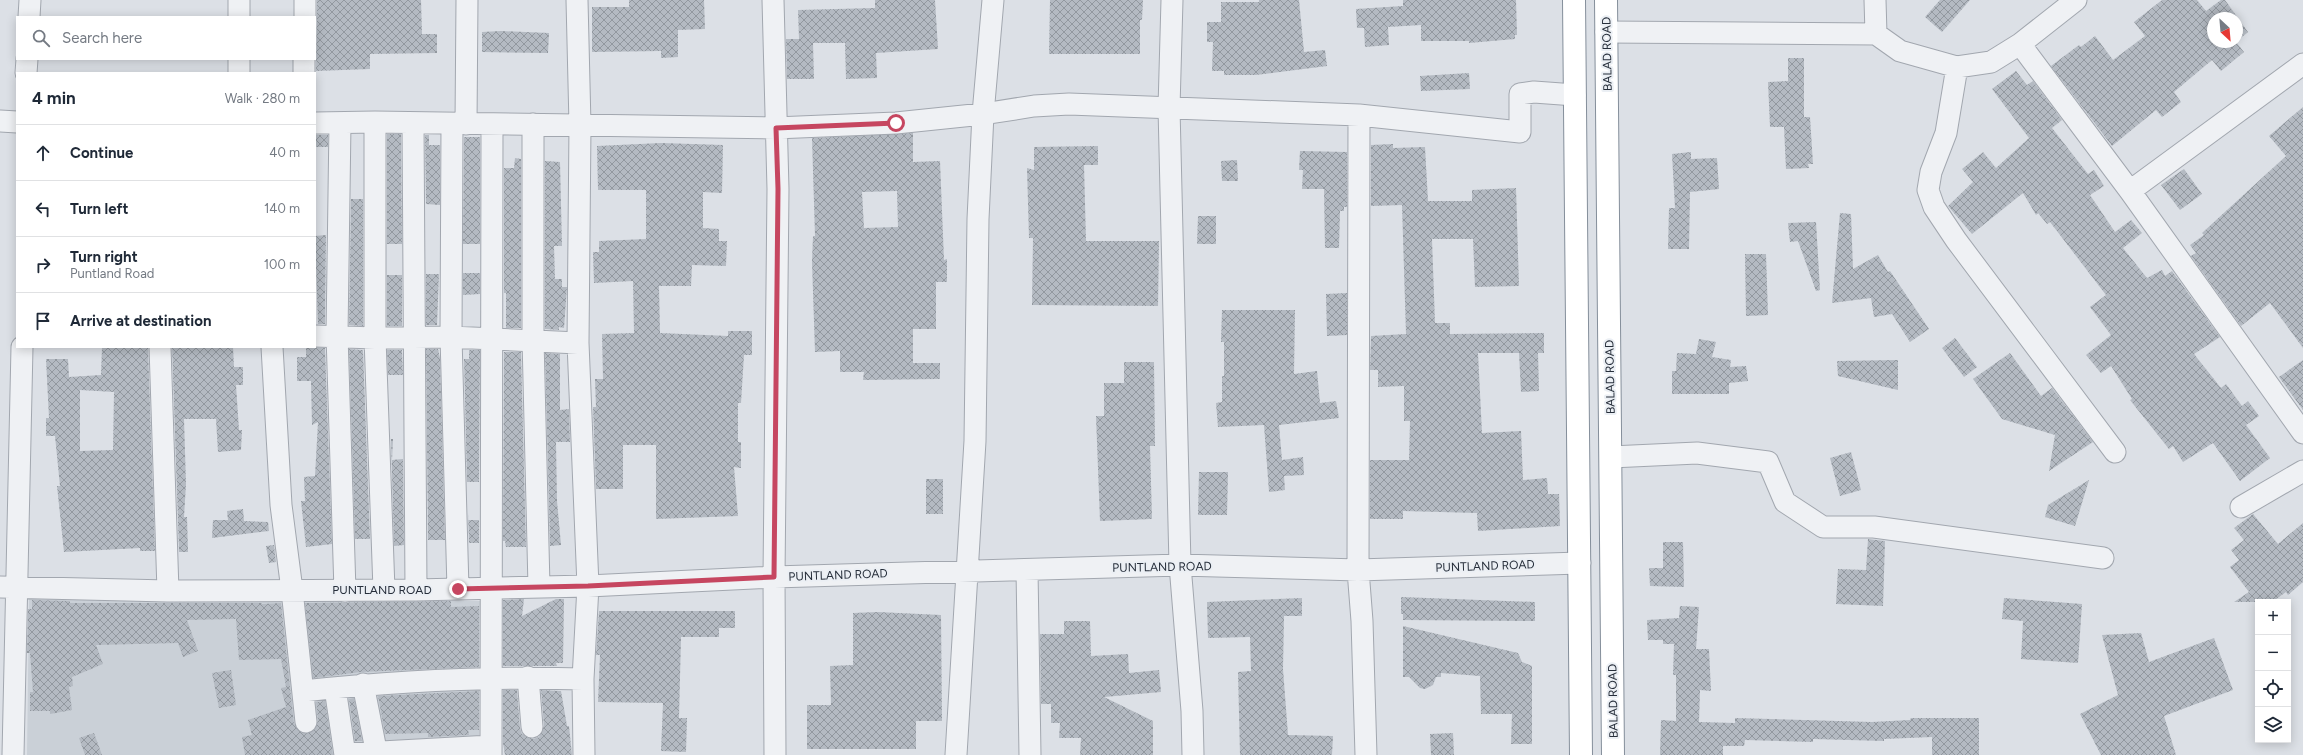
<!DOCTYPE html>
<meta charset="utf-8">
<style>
body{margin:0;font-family:Figtree,sans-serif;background:#f2f2f3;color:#1f2937}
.controls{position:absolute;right:12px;bottom:12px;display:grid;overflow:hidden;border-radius:0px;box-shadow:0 2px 10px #0003}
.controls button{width:36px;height:36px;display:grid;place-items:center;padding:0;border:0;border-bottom:1px solid #e0e1e3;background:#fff;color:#1f2937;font:20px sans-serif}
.compass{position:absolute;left:2207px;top:12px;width:36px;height:36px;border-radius:50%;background:#fff;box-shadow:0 2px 10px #0003;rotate:154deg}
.stop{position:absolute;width:12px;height:12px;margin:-9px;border:3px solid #c64660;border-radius:50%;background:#fff}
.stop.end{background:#c64660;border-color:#fff;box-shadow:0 1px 4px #0008}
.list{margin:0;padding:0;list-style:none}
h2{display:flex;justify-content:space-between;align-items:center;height:52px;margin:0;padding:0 16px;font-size:17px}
h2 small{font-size:13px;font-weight:400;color:#747a83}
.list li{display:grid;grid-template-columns:26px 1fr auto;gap:12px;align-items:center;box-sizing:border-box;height:56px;padding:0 16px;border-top:1px solid #e0e1e3}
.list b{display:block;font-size:15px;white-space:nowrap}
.list p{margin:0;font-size:13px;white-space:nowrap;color:#747a83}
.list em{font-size:13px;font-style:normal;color:#747a83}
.icon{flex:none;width:22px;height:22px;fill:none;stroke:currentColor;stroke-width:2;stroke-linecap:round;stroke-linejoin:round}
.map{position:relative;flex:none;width:2303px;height:755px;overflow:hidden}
.search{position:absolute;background:#fff;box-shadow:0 2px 10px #0003;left:16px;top:16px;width:300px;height:44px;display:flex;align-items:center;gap:10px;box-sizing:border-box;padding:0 14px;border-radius:0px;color:#747a83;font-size:15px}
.panel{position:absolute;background:#fff;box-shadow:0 2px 10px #0003;left:16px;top:72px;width:300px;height:276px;border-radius:0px}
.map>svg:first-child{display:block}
.built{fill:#cad0d7}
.building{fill:url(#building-cross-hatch);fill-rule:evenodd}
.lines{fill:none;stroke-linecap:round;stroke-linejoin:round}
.minor-casing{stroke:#a2a7af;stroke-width:23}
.highway-casing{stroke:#858f9b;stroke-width:24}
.minor{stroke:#eff1f4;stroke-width:21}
.highway{stroke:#fff;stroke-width:22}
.route{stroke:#c64660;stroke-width:5}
.labels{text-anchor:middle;stroke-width:4;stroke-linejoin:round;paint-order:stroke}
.street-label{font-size:12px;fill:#272f3b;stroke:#ebeff4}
</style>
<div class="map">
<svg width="2303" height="755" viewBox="0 0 2303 755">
<defs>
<pattern id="building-cross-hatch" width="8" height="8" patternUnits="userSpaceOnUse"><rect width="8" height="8" fill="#b4bac2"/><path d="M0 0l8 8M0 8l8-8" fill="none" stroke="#92989f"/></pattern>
</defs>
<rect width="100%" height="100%" fill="#dce0e6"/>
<path class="built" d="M 29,597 L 480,601 L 479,755 L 27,755 Z"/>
<path class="building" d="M 317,0 L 421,0 L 422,34 L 437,34 L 437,53 L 370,54 L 370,69 L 316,71 Z
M 629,0 L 704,0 L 705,29 L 678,30 L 678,57 L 661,58 L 661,51 L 592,52 L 592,7 L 629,7 Z
M 875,0 L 935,0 L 938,49 L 876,53 L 877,78 L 846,79 L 845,43 L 813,43 L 814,79 L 787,79 L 786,39 L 799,39 L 798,10 L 875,8 Z
M 1050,0 L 1143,0 L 1142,20 L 1140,20 L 1140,54 L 1049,54 Z
M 1259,0 L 1299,0 L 1304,52 L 1325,50 L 1327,66 L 1256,75 L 1224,75 L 1224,71 L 1212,71 L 1213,42 L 1207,42 L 1207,22 L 1221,22 L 1221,2 L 1259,2 Z
M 1403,0 L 1516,0 L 1517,35 L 1515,35 L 1515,39 L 1469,43 L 1469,41 L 1421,41 L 1421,25 L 1388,27 L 1389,45 L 1365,47 L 1364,28 L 1357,28 L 1356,9 L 1403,6 Z
M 1940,0 L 1970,0 L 1942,32 L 1925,17 Z
M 2162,0 L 2197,0 L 2206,11 L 2221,0 L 2225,0 L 2248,32 L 2237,41 L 2237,18 L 2213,18 L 2213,42 L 2236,42 L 2244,52 L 2221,71 L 2212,60 L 2174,92 L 2181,102 L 2162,117 L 2156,110 L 2112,146 L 2051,66 L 2079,45 L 2081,47 L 2095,36 L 2113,60 L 2145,36 L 2134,22 Z
M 501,31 L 549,33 L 548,53 L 482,52 L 482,32 Z
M 1788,58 L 1804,58 L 1804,117 L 1810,117 L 1813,164 L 1808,164 L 1809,168 L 1786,169 L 1784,127 L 1770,127 L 1768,82 L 1788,81 Z
M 2016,71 L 2027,85 L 2033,81 L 2062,120 L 2052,128 L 2088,174 L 2094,170 L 2104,186 L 2090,195 L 2115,232 L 2131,220 L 2142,233 L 2123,248 L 2147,278 L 2162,270 L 2165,276 L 2172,271 L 2220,337 L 2194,354 L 2221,388 L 2226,384 L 2242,406 L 2248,401 L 2259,416 L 2246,425 L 2270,458 L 2240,481 L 2213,443 L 2183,462 L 2173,446 L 2169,449 L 2130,400 L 2132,399 L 2111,366 L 2101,373 L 2086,355 L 2111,335 L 2090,307 L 2106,295 L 2050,222 L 2047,224 L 2038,213 L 2036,215 L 2023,193 L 1972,234 L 1948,206 L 1973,182 L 1962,169 L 1983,152 L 1996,168 L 2029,138 L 1992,89 Z
M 1469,73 L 1470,89 L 1421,91 L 1420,76 Z
M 2303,107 L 2303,348 L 2270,303 L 2241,326 L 2191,256 L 2196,253 L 2190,245 L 2204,235 L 2202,233 L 2286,156 L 2269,136 Z
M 913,133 L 913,162 L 940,161 L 944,260 L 947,259 L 947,282 L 936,282 L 936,329 L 913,329 L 913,363 L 940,363 L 940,379 L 863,380 L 864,372 L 840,372 L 840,351 L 815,352 L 812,262 L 813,236 L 815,236 L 812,138 ZM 897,191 L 898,227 L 864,228 L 862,192 Z
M 387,134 L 401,134 L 402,244 L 387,244 Z
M 315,135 L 328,135 L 328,147 L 315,147 Z
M 425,135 L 429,135 L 429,145 L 440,145 L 440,205 L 426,204 Z
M 464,137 L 480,137 L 480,244 L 463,244 Z
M 661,143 L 723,145 L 722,193 L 703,192 L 703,228 L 719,229 L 719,241 L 727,241 L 726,266 L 692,265 L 691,286 L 659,286 L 660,333 L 728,336 L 728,331 L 752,331 L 752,355 L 744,355 L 741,403 L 738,403 L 738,442 L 741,442 L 741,468 L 734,467 L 738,516 L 656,519 L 656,445 L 623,445 L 623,489 L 596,489 L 593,407 L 596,407 L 595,379 L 603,379 L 602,334 L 634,333 L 633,281 L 594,283 L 593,252 L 599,252 L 599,241 L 646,239 L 646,190 L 598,190 L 597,146 Z
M 1393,144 L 1393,148 L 1425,147 L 1428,201 L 1472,201 L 1472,190 L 1516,188 L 1519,286 L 1475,287 L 1473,239 L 1432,239 L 1435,323 L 1450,323 L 1450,334 L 1544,333 L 1544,353 L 1538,353 L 1539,391 L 1521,392 L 1519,353 L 1478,353 L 1482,433 L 1521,431 L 1523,480 L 1547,478 L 1548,494 L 1559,494 L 1560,526 L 1478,531 L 1477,513 L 1403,511 L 1403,519 L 1370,519 L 1370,460 L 1409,460 L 1410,421 L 1404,421 L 1404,386 L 1378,387 L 1378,370 L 1370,370 L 1371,336 L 1406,334 L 1402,205 L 1371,206 L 1371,145 Z
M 1098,146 L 1098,165 L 1084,165 L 1086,241 L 1159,241 L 1158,306 L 1032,305 L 1033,238 L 1029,238 L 1027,168 L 1034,170 L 1034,147 Z
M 1300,151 L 1347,152 L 1347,207 L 1344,207 L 1344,211 L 1340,211 L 1339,248 L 1325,248 L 1324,189 L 1302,189 L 1303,170 L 1299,170 Z
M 1691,152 L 1691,159 L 1717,158 L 1719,189 L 1690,192 L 1689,249 L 1668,249 L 1669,208 L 1675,208 L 1672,154 Z
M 515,158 L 521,159 L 521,328 L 506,328 L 506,293 L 504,293 L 504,168 L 514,168 Z
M 1237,160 L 1238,181 L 1222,181 L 1221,161 Z
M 545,161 L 560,162 L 562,246 L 554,246 L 555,279 L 562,279 L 562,287 L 567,287 L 564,328 L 559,327 L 559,330 L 545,329 Z
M 2184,169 L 2202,194 L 2180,210 L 2161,185 Z
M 351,199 L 363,199 L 363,326 L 349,325 Z
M 1840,213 L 1851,214 L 1853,269 L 1878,255 L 1888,272 L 1890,271 L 1929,329 L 1910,342 L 1892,314 L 1874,317 L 1871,298 L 1832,303 Z
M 1198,216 L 1216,216 L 1216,244 L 1197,244 Z
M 1816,222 L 1820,290 L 1816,291 L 1798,241 L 1790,242 L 1788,223 Z
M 326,235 L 325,324 L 318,324 L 315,236 Z
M 1745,254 L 1766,254 L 1768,315 L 1746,316 Z
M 463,273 L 480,273 L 480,294 L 463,295 Z
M 426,274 L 439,274 L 437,325 L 426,325 Z
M 387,275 L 402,275 L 402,326 L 387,326 Z
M 1347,293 L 1347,335 L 1327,336 L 1326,294 Z
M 1222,310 L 1295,310 L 1294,374 L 1317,371 L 1320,403 L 1336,401 L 1339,418 L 1279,425 L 1282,460 L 1303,457 L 1304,475 L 1284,476 L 1285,490 L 1269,492 L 1264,425 L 1218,427 L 1216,403 L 1222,402 L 1222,376 L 1224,376 L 1224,342 L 1221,342 Z
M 1955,338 L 1977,367 L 1964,377 L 1942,348 Z
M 1699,339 L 1716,342 L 1712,357 L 1731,360 L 1730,367 L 1746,366 L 1748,381 L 1729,383 L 1729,394 L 1672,394 L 1672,371 L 1676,371 L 1677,353 L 1696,354 Z
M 102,347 L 148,347 L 155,551 L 140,551 L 140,548 L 64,552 L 57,486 L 60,486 L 55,436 L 46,436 L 46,418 L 49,418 L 46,359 L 68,359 L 69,377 L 101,375 ZM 80,390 L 114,392 L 113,450 L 80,451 Z
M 172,347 L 233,347 L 234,367 L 243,367 L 243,385 L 236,385 L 239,430 L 242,430 L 241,450 L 218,452 L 216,419 L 184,419 L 186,484 L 184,517 L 187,517 L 188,552 L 179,552 Z
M 306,347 L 325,348 L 332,544 L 306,547 L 301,501 L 305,501 L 304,477 L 315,476 L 318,422 L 312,425 L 311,381 L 297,381 L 297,357 L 306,357 Z
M 349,349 L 363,350 L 370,539 L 355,539 Z
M 426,349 L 438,349 L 440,358 L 445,540 L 428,540 Z
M 387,350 L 402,350 L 403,375 L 388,375 Z
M 469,350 L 480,350 L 479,482 L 467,482 L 464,359 L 469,359 Z
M 504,352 L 521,352 L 526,547 L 506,547 L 505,541 L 503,541 Z
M 545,353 L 560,354 L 560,410 L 569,409 L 570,442 L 556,442 L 557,501 L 561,545 L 550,546 Z
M 2010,353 L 2041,396 L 2052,388 L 2093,442 L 2049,471 L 2055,435 L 2002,419 L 1973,379 Z
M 1898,360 L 1898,390 L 1838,376 L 1837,361 Z
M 2303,360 L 2303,410 L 2279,377 Z
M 1124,362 L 1154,362 L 1155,446 L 1150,446 L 1152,519 L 1100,521 L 1096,416 L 1104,416 L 1104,383 L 1124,383 Z
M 391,439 L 393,439 L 392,460 L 403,459 L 404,545 L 394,546 Z
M 1851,452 L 1861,490 L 1840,496 L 1830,458 Z
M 1199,472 L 1228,472 L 1227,515 L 1198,515 Z
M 926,479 L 943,479 L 943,514 L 926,514 Z
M 2089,480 L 2075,526 L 2045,517 L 2048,505 Z
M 243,509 L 244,521 L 268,522 L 269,531 L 212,538 L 213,520 L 228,520 L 227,511 Z
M 468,513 L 468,520 L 479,520 L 479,543 L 469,543 Z
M 2253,514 L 2278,544 L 2303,523 L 2303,582 L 2288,595 L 2286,592 L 2272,602 L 2234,602 L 2249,592 L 2230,567 L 2239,560 L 2231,550 L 2244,540 L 2234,528 Z
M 1868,539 L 1885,541 L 1883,606 L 1836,604 L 1838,569 L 1866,570 Z
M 1663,542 L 1683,542 L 1684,587 L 1650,586 L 1649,568 L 1663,568 Z
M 274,545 L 276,562 L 269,563 L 266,546 Z
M 1401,597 L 1535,602 L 1535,621 L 1403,620 L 1403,614 L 1401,614 Z
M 1302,598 L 1302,616 L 1284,616 L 1283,669 L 1288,735 L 1333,736 L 1332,755 L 1240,755 L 1238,672 L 1251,671 L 1250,637 L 1208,638 L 1207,602 Z
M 2004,598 L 2082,604 L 2078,663 L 2021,659 L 2023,621 L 2002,619 Z
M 524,599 L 522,616 L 556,599 L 564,599 L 563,663 L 556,663 L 557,666 L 503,666 L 503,600 Z
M 32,600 L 70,601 L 70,603 L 262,603 L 262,604 L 281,603 L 294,724 L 302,733 L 313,731 L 318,721 L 316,702 L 325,701 L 333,755 L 245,755 L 242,737 L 252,735 L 248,720 L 286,707 L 281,688 L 286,687 L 281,659 L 239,660 L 236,619 L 187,620 L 198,651 L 183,657 L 178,643 L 96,645 L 103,664 L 72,677 L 73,686 L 69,687 L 72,710 L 50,714 L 50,711 L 30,711 L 30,692 L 33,692 L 30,653 L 27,653 L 28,609 L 32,609 Z
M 451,601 L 451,607 L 479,606 L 479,667 L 361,672 L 313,678 L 305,603 Z
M 1680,606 L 1699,607 L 1696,649 L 1709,649 L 1711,691 L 1700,690 L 1699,722 L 1735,723 L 1735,718 L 1872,722 L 1910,720 L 1911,718 L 1979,718 L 1979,755 L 1932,755 L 1932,737 L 1884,739 L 1884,741 L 1813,739 L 1813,742 L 1745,740 L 1744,746 L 1723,746 L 1723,755 L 1660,755 L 1661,720 L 1676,721 L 1676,675 L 1673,675 L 1674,644 L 1663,644 L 1663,640 L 1648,640 L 1647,620 L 1679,618 Z
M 599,611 L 735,611 L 735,628 L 719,628 L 719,637 L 681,637 L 679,718 L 687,718 L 686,752 L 661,751 L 663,703 L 598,702 L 600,655 L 596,655 Z
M 878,612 L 941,615 L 942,721 L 916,721 L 916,749 L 807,749 L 807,705 L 831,705 L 830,666 L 853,665 L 853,613 Z
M 1064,621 L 1090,621 L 1091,656 L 1128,654 L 1129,673 L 1159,670 L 1161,692 L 1104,697 L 1153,721 L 1153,755 L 1080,755 L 1081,738 L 1059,738 L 1060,723 L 1051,723 L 1051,704 L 1041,704 L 1040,634 L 1064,634 Z
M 1403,626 L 1518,653 L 1522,662 L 1532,666 L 1532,744 L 1511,744 L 1512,714 L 1481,714 L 1480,676 L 1441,673 L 1441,677 L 1436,677 L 1433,685 L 1425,689 L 1420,688 L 1409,677 L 1403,677 Z
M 2141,633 L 2149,662 L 2214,638 L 2233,690 L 2164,716 L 2176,755 L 2101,755 L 2080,714 L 2118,695 L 2102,635 Z
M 231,670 L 236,705 L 219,708 L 212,673 Z
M 503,690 L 517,690 L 520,728 L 522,734 L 533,739 L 539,737 L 544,726 L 541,690 L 561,691 L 567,726 L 569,726 L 572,755 L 505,755 L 503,743 Z
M 479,691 L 479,730 L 468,730 L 469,735 L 428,737 L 428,733 L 385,734 L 378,696 Z
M 354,698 L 362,741 L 355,741 L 349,699 Z
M 94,733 L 102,755 L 85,755 L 79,738 Z
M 1453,733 L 1454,755 L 1431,755 L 1430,734 Z"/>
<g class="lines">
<g class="minor-casing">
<path id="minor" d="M 239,0 L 239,17
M 577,0 L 580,125 L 578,343 L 588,586 L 583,679 L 584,755
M 773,0 L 778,189 L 774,577 L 775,755
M 1172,0 L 1169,108 L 1180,565 L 1192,711 L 1193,755
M 1875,0 L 1876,34
M 29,17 L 30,0
M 305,17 L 305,0
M 1606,32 L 1876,34 L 1900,51 L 1957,67 L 1991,62 L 2020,44 L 2076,0
M 2020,44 L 2130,191 L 2303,433
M 239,59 L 239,73
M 1957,67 L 1946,133 L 1931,172 L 1928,190 L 1934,207 L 1956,240 L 2115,452
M 26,73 L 27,59
M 304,73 L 304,59
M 1359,115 L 1358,570 L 1362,621 L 1366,755
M 0,121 L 17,122
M 375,122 L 375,338 L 384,590
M 315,123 L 375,122 L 775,128 L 896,123 L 983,114 L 1034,106 L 1069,104 L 1359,115 L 1520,132 L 1520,94 L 1534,92 L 1575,95
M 340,123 L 337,335 L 345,591
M 413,123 L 416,590
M 452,124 L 451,337 L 458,589
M 466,124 L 467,0
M 533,124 L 533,339 L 539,587
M 2130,191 L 2303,64
M 315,336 L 375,338 L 451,337 L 578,343
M 160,347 L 168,591
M 272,347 L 281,505 L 292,590 L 306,722
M 1611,457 L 1697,453 L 1768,462 L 1785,502 L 1823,527 L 1874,527 L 2103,558
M 2241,507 L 2303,471
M 1027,570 L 1030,755
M 0,587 L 168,591 L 416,590 L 588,586 L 774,577 L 1180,565 L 1358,570 L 1580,563
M 528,677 L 532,727
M 363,684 L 377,755
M 335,688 L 345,755
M 303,691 C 398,681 488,676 583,679
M 345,754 L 491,746
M 13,755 L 22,347
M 491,755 L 492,124
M 956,755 L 975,441 L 978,219 L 983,114 L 993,0"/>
</g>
<g class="highway-casing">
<path id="highway" d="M 1574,0 L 1581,755
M 1606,0 L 1613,755"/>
</g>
<use href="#minor" class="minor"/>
<use href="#highway" class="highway"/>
</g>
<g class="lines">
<path class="route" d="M 458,589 L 588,586 L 774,577 L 778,189 L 776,128 L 896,123"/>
</g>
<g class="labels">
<g class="street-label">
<text transform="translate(1607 54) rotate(-91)" y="4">BALAD ROAD</text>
<text transform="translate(1610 377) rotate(-91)" y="4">BALAD ROAD</text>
<text transform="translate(1485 566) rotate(-2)" y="4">PUNTLAND ROAD</text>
<text transform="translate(1162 567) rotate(-1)" y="4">PUNTLAND ROAD</text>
<text transform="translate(838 575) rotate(-2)" y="4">PUNTLAND ROAD</text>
<text x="382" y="594">PUNTLAND ROAD</text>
<text transform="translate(1613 701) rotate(-91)" y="4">BALAD ROAD</text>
</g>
</g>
</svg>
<div class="controls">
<button>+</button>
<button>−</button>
<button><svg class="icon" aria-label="locate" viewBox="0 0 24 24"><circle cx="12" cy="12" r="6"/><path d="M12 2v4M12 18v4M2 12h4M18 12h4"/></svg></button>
<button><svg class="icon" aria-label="layers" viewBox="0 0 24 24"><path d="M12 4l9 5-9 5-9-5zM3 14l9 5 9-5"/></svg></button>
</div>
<svg class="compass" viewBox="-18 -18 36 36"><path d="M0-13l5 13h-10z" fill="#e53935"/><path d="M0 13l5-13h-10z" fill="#747a83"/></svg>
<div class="stop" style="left:896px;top:123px"></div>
<div class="stop end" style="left:458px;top:589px"></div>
<div class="search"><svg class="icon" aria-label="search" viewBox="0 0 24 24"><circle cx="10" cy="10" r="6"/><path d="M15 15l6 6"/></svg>Search here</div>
<section class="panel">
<h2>4 min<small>Walk · 280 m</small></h2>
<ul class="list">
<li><svg class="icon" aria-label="ahead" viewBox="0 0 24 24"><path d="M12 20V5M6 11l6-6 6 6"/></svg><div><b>Continue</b></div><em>40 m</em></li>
<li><svg class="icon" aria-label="left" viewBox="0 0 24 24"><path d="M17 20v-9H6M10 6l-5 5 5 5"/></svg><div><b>Turn left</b></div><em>140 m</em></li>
<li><svg class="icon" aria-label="right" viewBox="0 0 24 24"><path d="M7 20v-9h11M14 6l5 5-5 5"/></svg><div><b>Turn right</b><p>Puntland Road</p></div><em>100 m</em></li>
<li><svg class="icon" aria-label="arrive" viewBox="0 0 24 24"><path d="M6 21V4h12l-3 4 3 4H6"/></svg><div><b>Arrive at destination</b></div></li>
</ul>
</section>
</div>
